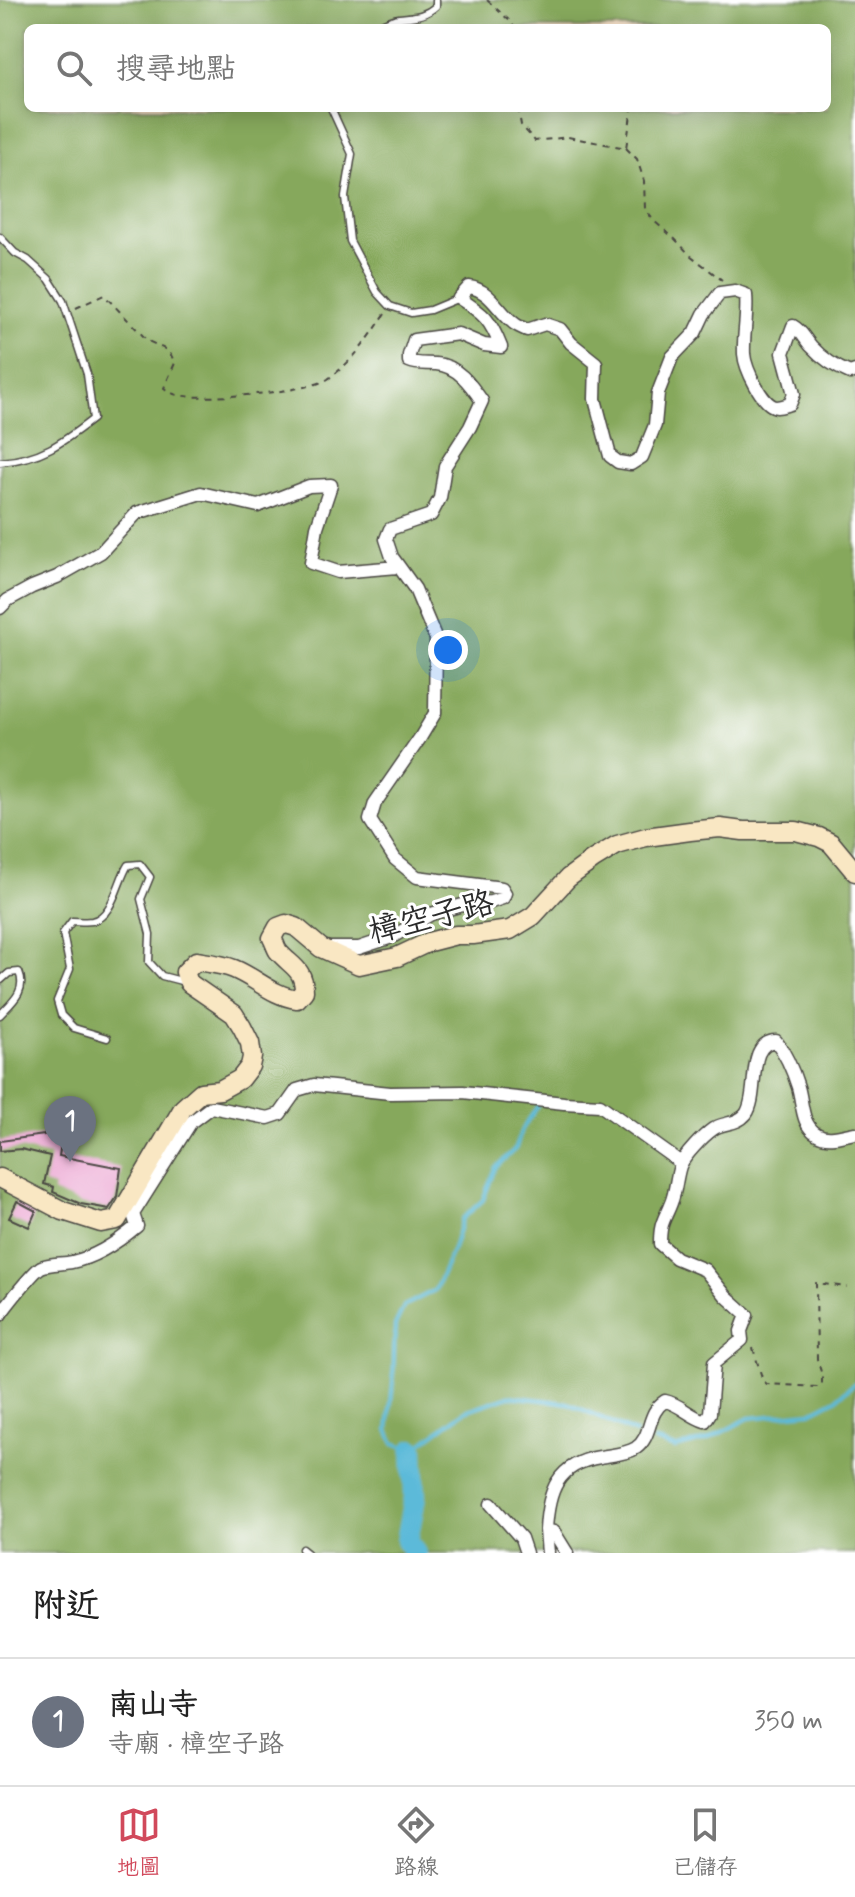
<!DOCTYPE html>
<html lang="zh-TW">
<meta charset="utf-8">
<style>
body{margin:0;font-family:Mynerve,"LXGW WenKai TC",sans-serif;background:#f2f2f2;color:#222}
.you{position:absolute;left:448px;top:650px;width:28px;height:28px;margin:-20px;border:6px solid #fff;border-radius:50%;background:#1a73e8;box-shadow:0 0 0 12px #1a73e833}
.badge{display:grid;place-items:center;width:52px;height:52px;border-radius:50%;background:#d1495b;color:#fff;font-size:26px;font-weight:700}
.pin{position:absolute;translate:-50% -66px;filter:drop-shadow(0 2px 4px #0008)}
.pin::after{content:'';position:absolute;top:42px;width:28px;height:24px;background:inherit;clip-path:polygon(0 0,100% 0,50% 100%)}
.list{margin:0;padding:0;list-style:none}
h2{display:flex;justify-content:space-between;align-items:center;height:104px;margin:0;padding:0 32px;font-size:34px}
h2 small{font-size:26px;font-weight:400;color:#767676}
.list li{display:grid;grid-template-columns:52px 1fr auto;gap:24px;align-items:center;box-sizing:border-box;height:128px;padding:0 32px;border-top:2px solid #e0e0e0}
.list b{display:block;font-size:30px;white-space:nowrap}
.list p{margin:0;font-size:26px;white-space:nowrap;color:#767676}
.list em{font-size:26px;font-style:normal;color:#767676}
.icon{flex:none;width:44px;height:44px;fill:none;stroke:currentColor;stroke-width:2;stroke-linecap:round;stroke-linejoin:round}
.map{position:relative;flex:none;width:855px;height:1553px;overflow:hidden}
.search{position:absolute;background:#fff;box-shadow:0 4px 20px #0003;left:24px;right:24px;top:24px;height:88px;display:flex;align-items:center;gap:20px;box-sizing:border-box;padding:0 28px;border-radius:12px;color:#767676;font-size:30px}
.sheet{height:232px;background:#fff}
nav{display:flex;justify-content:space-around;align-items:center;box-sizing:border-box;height:112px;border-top:2px solid #e0e0e0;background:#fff;font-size:22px;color:#767676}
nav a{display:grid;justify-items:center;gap:4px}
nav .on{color:#d1495b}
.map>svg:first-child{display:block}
.forest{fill:#86a85c;stroke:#586a44;stroke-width:2;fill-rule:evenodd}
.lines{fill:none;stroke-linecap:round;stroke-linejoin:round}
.stream{stroke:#5bbad9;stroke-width:4}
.river{stroke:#5bbad9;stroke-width:22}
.building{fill:#eba6d2}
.lane-casing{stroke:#494642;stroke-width:9}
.street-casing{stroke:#494642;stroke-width:15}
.secondary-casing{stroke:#494642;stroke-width:21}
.path{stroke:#494642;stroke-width:2;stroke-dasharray:6 6;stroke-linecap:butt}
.lane{stroke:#fff;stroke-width:6}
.street{stroke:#fff;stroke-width:12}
.secondary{stroke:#f9e7c3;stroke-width:18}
.labels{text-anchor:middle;stroke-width:6;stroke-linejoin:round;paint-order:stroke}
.street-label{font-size:32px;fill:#2b2b2b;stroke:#fff}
</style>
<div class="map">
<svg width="855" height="1553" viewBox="0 0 855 1553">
<rect width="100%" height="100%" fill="#fff"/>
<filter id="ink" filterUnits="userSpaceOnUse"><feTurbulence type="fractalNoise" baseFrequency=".0125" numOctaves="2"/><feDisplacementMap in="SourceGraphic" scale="16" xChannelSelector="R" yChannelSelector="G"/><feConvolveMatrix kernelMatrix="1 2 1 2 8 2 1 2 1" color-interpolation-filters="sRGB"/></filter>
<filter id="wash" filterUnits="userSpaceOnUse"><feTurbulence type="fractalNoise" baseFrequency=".006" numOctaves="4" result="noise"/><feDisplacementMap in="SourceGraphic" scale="32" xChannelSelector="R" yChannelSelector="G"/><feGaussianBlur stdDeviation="1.8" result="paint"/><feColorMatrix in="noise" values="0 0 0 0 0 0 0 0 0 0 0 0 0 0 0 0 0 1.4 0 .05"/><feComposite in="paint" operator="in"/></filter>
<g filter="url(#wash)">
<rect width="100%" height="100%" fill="#f5ddc3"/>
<path class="forest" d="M 0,0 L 855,0 L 855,1553 L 0,1553 ZM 28,28 L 827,28 L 827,108 L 28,108 Z"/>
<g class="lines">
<path class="stream" d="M 538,1106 L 521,1131 L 516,1148 L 495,1168 L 483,1200 L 462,1219 L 453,1249 L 435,1290 L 404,1306 L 395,1325 L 393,1383 L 388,1430 L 394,1443 L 413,1450 L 465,1411 L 509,1396 L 568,1403 L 635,1433
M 655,1441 L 675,1448 L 707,1440 L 749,1418 L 811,1412 L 836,1399 L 855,1383"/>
<path class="river" d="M 413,1450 L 415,1497 L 407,1541 L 415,1553"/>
</g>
<g id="blocks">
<path class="building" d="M 53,1114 L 70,1122 L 61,1143 L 59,1156 L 121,1168 L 117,1197 L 109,1209 L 81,1204 L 53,1192 L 54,1187 L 44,1184 L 50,1156 L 21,1149 L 0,1151 L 0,1141 L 44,1135 Z
M 17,1201 L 36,1211 L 29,1227 L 9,1218 Z"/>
</g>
</g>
<g filter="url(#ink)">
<use href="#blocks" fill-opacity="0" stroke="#494642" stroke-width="2"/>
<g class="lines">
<g class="lane-casing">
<path id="lane" d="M 374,28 C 382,24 390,19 399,18 C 414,16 424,17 436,6 L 436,0
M 331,108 L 352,154 L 345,197 L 350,241 L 377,292 L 390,306 L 411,313 L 430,310 L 459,298
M 0,237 L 15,253 L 28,260 L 49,279 L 63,301 L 87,374 L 93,419 C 62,443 41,459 0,462
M 0,1015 C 12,1002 27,991 19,972 L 9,973 L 1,980
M 107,1038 L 74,1028 L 61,1015 L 57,1001 L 70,969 L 63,933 L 72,921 C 78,921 86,922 92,921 C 113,917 118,880 128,865 L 140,864 L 150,877 L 141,899 L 150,934 L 149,962 L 162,976 L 185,982
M 302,1549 L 307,1553"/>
</g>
<g class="street-casing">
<path id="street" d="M 0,608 L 8,600 L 32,587 L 57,577 L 101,552 L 137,513 L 201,493 L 258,506 L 309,486 L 331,485 L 317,527 L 311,563 L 338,572 L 398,567
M 327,948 L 359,948 L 392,937 L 431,914 L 466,904 L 491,902 L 503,898 L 505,893 L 502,888 L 417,877 L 395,859 L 370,820 L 375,803 L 420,738 L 435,713 L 436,639 L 415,589 L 392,557 L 386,539 L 390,529 L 431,515 L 440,498 L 445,466 L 470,427 L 482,401 C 471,385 457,365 436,364 C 426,363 418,365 409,361 L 409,355 L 414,340 L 458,334 L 484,345 L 501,347 C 490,319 484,314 459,298 L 469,287 C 491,290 498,312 515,324 C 519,327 523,328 527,330 L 545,324 L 560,329 L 571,343 L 596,363 L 595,399 L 610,456 L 618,462 L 631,464 L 642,457 L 655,425 L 658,393 L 672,357 L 695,333 L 704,314 L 720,293 L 735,291 L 746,295 C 748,315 743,334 744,354 C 745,367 762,406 777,407 C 781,407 786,405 790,404 L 794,394 L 783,353 L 793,326 C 802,331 804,338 811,346 C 822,358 835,367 850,373 L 855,371
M 133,1214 L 191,1122 L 211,1107 L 268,1118 L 280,1114 L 297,1090 L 314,1085 L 390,1093 L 463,1092 L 564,1103 L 600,1105 L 681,1163
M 0,1315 C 6,1306 33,1272 41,1267 C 49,1263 63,1264 72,1262 C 96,1257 118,1242 137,1226 L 133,1214 L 128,1210
M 491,1504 L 521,1538 L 526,1553
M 546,1530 L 548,1553
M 567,1553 L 554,1532 L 546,1530 C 548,1491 557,1464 600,1457 C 610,1455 627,1454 636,1448 C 653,1436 646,1413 665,1401 C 680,1404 689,1416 705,1421 L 710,1413 L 714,1363 L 742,1340 L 741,1331 L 747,1315 L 726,1296 L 705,1270 L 676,1258 L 660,1244 C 660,1222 664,1221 671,1203 C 676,1191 676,1178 680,1166 C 684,1156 703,1136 713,1129 C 723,1122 737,1125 746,1114 C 760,1095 745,1042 776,1041 C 786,1054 793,1071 798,1087 C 803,1103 801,1125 817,1134 C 828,1141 843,1135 855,1133"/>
</g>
<g class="secondary-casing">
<path id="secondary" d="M 0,1178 L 63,1211 L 101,1223 L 117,1220 L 183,1108 L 201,1092 L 220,1090 L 240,1079 L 250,1066 L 252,1057 L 250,1043 L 242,1027 L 234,1014 L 189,983 L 185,972 L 196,961 C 209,963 222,964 234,969 C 256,978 273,996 297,999 L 304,991 C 304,968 290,966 278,951 C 276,948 274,941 272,938 L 278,927 L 286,924 L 296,927 L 321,948 L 359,965 L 397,957 L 429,942 L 456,935 L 473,935 L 510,930 L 533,916 L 568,878 L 594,859 L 617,845 L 646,837 L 690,831 L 720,828 L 743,831 L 796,831 L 819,837 L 831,843 L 855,872"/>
</g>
<path class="path" d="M 487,0 L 512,23 L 514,28
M 518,108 L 521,125 L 535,141 L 568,137 L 626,148 L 632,108
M 626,148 L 637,159 L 644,181 L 645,209 L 654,221 L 674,238 L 690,255 L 722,280
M 76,308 L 104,295 L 148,341 L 169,351 L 175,363 L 164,388 C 167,390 171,393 174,394 C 197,402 309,392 328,379 C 353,361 368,340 385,314
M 753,1348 L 763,1381 L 767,1384 L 817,1387 L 822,1384 L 822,1375 L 817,1359 L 816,1283 L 847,1287"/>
<use href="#lane" class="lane"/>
<use href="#street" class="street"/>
<use href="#secondary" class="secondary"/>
</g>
</g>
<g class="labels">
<g class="street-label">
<text transform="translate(431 916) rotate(-14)" y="11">樟空子路</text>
</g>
</g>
</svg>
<div class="you"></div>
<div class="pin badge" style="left:70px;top:1162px;background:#6b7280">1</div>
<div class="search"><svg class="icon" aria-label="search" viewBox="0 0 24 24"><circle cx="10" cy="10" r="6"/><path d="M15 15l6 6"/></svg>搜尋地點</div>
</div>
<section class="sheet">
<h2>附近<small></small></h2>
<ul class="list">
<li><span class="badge" style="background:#6b7280">1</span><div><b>南山寺</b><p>寺廟 · 樟空子路</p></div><em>350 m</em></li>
</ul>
</section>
<nav>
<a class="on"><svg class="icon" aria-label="map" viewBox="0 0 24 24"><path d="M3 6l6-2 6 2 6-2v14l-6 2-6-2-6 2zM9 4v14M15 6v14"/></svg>地圖</a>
<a><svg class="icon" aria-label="directions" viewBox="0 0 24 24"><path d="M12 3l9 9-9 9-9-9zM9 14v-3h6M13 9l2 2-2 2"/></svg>路線</a>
<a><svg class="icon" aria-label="saved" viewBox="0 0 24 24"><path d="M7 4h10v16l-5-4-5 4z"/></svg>已儲存</a>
</nav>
